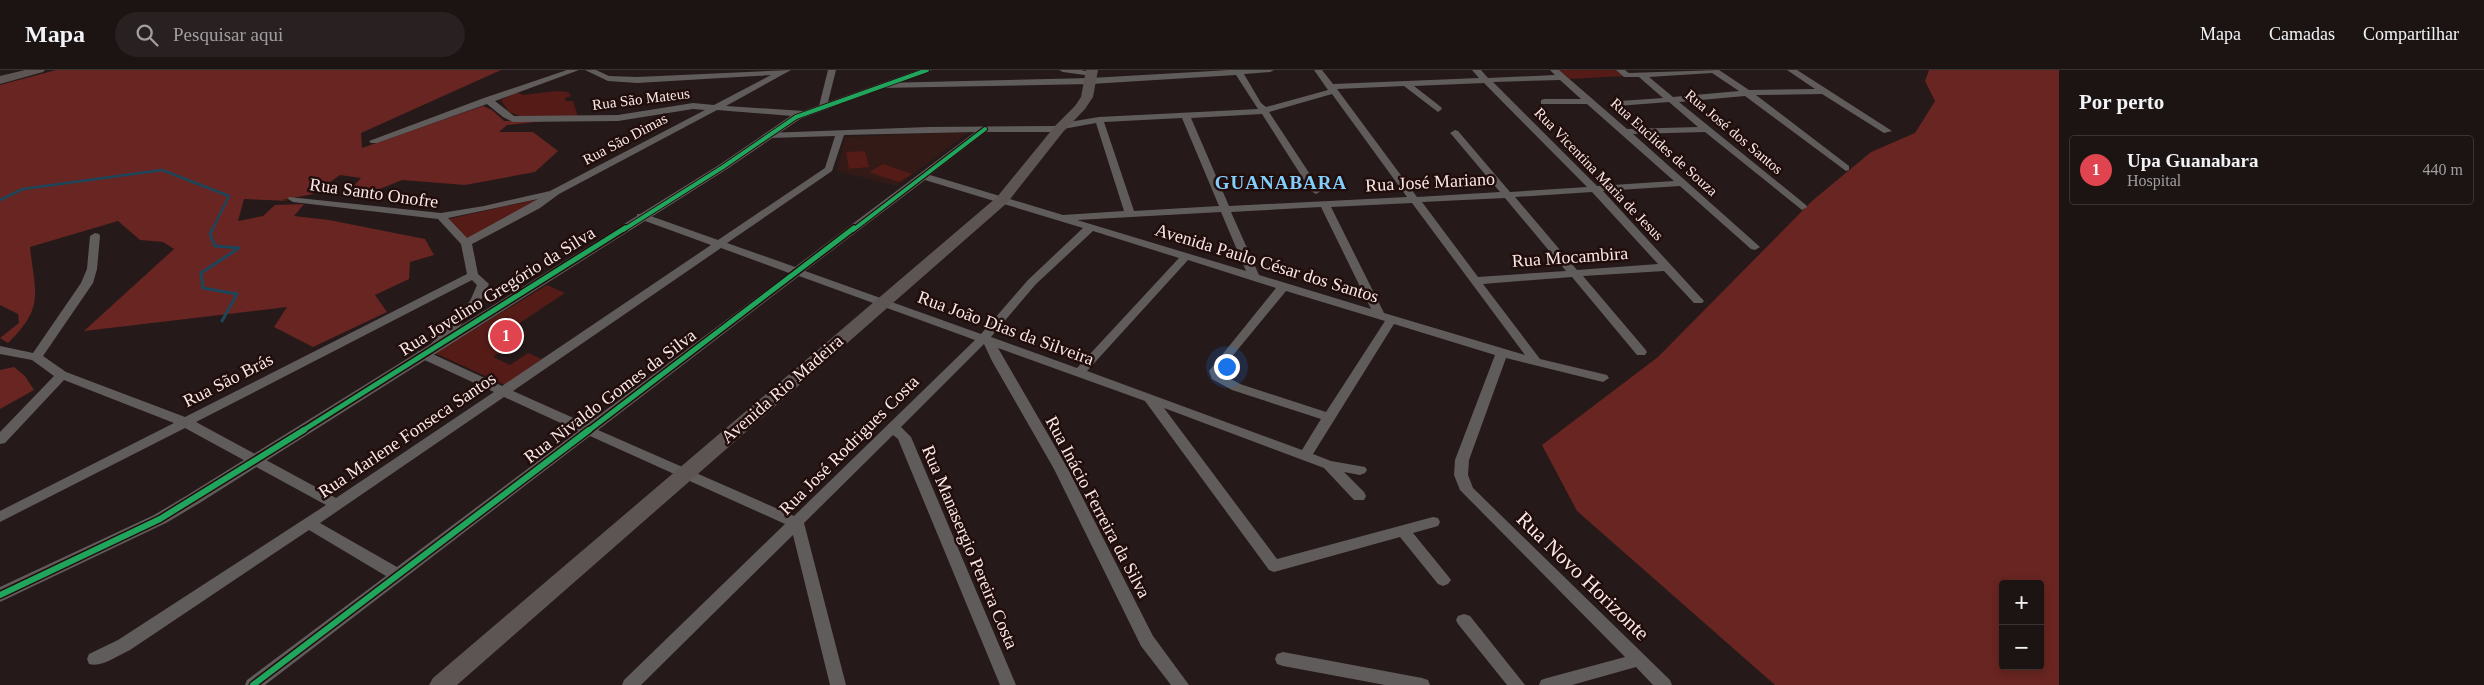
<!DOCTYPE html>
<html lang="pt">
<meta charset="utf-8">
<style>
body{margin:0;font-family:Georgia,serif;background:#292121;color:#f1f3f6}
.controls{position:absolute;right:15px;bottom:15px;display:grid;overflow:hidden;border-radius:5px;box-shadow:0 2px 8px #0003}
.controls button{width:45px;height:45px;display:grid;place-items:center;padding:0;border:0;border-bottom:1px solid #3a3333;background:#1c1413;color:#f1f3f6;font:25px sans-serif}
.you{position:absolute;left:1226px;top:296px;width:18px;height:18px;margin:-12px;border:4px solid #fff;border-radius:50%;background:#1a73e8;box-shadow:0 0 0 8px #1a73e833}
.badge{display:grid;place-items:center;width:32px;height:32px;border-radius:50%;background:#7c3aed;color:#fff;font-size:16px;font-weight:700}
.pin{position:absolute;translate:-50% -50%;border:2px solid #fff;box-shadow:0 1px 5px #0006}
.list{margin:0;padding:0;list-style:none}
h2{display:flex;justify-content:space-between;align-items:center;height:65px;margin:0;padding:0 20px;font-size:21px}
h2 small{font-size:16px;font-weight:400;color:#a09ea0}
.list li{display:grid;grid-template-columns:32px 1fr auto;gap:15px;align-items:center;box-sizing:border-box;height:70px;margin:0 10px 10px;padding:0 10px;border:1px solid #3a3333;border-radius:5px}
.list b{display:block;font-size:19px;white-space:nowrap}
.list p{margin:0;font-size:16px;white-space:nowrap;color:#a09ea0}
.list em{font-size:16px;font-style:normal;color:#a09ea0}
.icon{flex:none;width:28px;height:28px;fill:none;stroke:currentColor;stroke-width:2;stroke-linecap:round;stroke-linejoin:round}
.map{position:relative;flex:none;width:2059px;height:615px;overflow:hidden}
header{display:flex;align-items:center;gap:30px;box-sizing:border-box;height:70px;padding:0 25px;background:#1c1413;border-bottom:1px solid #3a3333}
header strong{font-size:24px}
nav{display:flex;gap:28px;margin-inline-start:auto;font-size:18px}
.search{width:350px;height:45px;background:#292121;display:flex;align-items:center;gap:12px;box-sizing:border-box;padding:0 18px;border-radius:28px;color:#a09ea0;font-size:19px}
main{display:flex}
aside{flex:1;background:#1c1413}
.map>svg:first-child{display:block}
.built{fill:#331a17}
.green{fill:#551b17}
.forest{fill:#682521;fill-rule:evenodd}
.lines{fill:none;stroke-linecap:round;stroke-linejoin:round}
.stream-far1{stroke:#1e465b;stroke-width:2.5}
.stream{stroke:#1e465b;stroke-width:3}
.minor{fill:#615c5c;fill-rule:evenodd}
.tertiary{fill:#615c5c;fill-rule:evenodd}
.secondary{fill:#5c5554;fill-rule:evenodd}
.cycleway-far2-casing{stroke:#210d0b;stroke-width:6}
.cycleway-far1-casing{stroke:#210d0b;stroke-width:8}
.cycleway-casing{stroke:#210d0b;stroke-width:9}
.cycleway-far2{stroke:#20a55d;stroke-width:4}
.cycleway-far1{stroke:#20a55d;stroke-width:5}
.cycleway{stroke:#20a55d;stroke-width:6}
.labels{text-anchor:middle;stroke-width:5;stroke-linejoin:round;paint-order:stroke}
.far-street-label{font-size:15px;fill:#f8e8e6;stroke:#210d0b}
.street-label{font-size:18px;fill:#f8e8e6;stroke:#210d0b}
.far-district-label{font-size:19px;font-weight:bold;letter-spacing:1px;fill:#82cffd;stroke:#210d0b}
.near-street-label{font-size:21px;fill:#f8e8e6;stroke:#210d0b}
</style>
<header>
<strong>Mapa</strong>
<div class="search"><svg class="icon" aria-label="search" viewBox="0 0 24 24"><circle cx="10" cy="10" r="6"/><path d="M15 15l6 6"/></svg>Pesquisar aqui</div>
<nav><a>Mapa</a><a>Camadas</a><a>Compartilhar</a></nav>
</header>
<main>
<div class="map">
<svg width="2059" height="615" viewBox="0 0 2059 615">
<rect width="100%" height="100%" fill="#251a19"/>
<path class="built" d="M 969,62 L 897,116 L 837,101 L 845,67 Z"/>
<path class="green" d="M 1558,0 L 1616,0 L 1624,6 L 1570,9 Z
M 557,21 L 568,22 L 571,26 L 565,28 L 565,31 L 573,31 L 578,47 L 523,47 L 509,42 L 501,30 L 517,22 L 523,25 Z
M 865,81 L 869,97 L 849,99 L 846,82 Z
M 883,94 L 912,104 L 899,112 L 869,102 Z
M 543,128 L 464,170 L 444,150 Z
M 547,215 L 565,223 L 512,258 L 527,265 L 514,266 L 500,275 L 506,278 L 493,287 L 510,295 L 528,283 L 542,289 L 505,315 L 435,283 Z"/>
<path class="forest" d="M 56,0 L 501,0 L 361,63 L 362,78 L 483,36 L 492,40 L 504,51 L 545,51 L 507,55 L 499,62 L 533,62 L 558,81 L 535,102 L 465,115 L 402,110 L 370,123 L 350,120 L 361,108 L 340,105 L 313,124 L 282,130 L 289,131 L 244,129 L 238,151 L 263,146 L 275,135 L 304,134 L 294,146 L 329,150 L 425,169 L 434,185 L 410,192 L 409,209 L 375,225 L 387,242 L 313,277 L 274,257 L 287,237 L 84,261 L 174,179 L 163,172 L 140,170 L 118,151 L 30,177 C 35,224 45,237 8,273 L 0,268 L 19,253 L 18,244 L 0,235 L 0,15 Z
M 1929,0 L 2059,0 L 2059,615 L 1775,615 L 1577,441 L 1542,375 L 1658,287 L 1812,131 L 1871,82 L 1915,63 L 1935,31 L 1925,11 ZM 2003,514 L 2040,514 L 2040,596 L 2003,596 Z
M 14,297 L 25,306 L 34,320 L 0,339 L 0,300 Z"/>
<g class="lines">
<path class="stream-far1" d="M 0,130 L 23,119 L 162,100 L 229,126 L 212,160"/>
<path class="stream" d="M 213,158 L 210,164 L 215,176 L 239,178 L 201,203 L 203,218 L 237,224 L 222,251"/>
<path class="minor" d="M 567,0 L 579,0 L 495,31 L 514,46 L 618,45 L 693,33 L 714,35 L 771,5 L 637,13 L 608,11 L 585,0 L 596,0 L 609,6 L 637,7 L 791,0 L 726,36 L 804,41 L 808,44 L 804,47 L 717,40 L 559,124 L 540,138 L 472,174 L 478,204 L 489,214 L 479,234 L 439,279 L 431,279 L 429,276 L 470,231 L 477,215 L 472,210 L 196,352 L 336,428 L 494,322 L 418,287 L 416,284 L 418,281 L 426,281 L 502,316 L 711,175 L 637,148 L 637,144 L 645,144 L 718,170 L 825,98 L 835,66 L 770,68 L 767,67 L 767,63 L 929,57 L 1059,56 L 1063,53 L 1099,47 L 1258,39 L 1236,5 L 1091,14 L 879,18 L 879,14 L 882,13 L 1091,8 L 1230,0 L 1274,0 L 1270,2 L 1244,4 L 1261,33 L 1266,37 L 1328,20 L 1314,0 L 1322,0 L 1333,14 L 1479,8 L 1472,0 L 1481,0 L 1488,8 L 1555,5 L 1550,0 L 1559,0 L 1627,59 L 1698,57 L 1669,32 L 1617,36 L 1616,34 L 1620,31 L 1663,28 L 1639,7 L 1624,7 L 1616,0 L 1625,0 L 1629,3 L 1719,0 L 1749,20 L 1815,19 L 1787,0 L 1797,0 L 1892,61 L 1884,63 L 1822,24 L 1756,25 L 1849,96 L 1849,100 L 1846,101 L 1745,26 L 1679,32 L 1806,135 L 1807,137 L 1802,140 L 1705,62 L 1633,64 L 1760,177 L 1755,180 L 1751,179 L 1680,116 L 1603,121 L 1704,231 L 1702,233 L 1694,233 L 1664,201 L 1583,206 L 1645,279 L 1647,282 L 1645,285 L 1637,285 L 1572,207 L 1483,214 L 1540,289 L 1607,305 L 1609,308 L 1603,312 L 1506,288 L 1469,390 L 1468,405 L 1473,418 L 1670,610 L 1672,615 L 1653,615 L 1636,597 L 1572,615 L 1539,615 L 1541,610 L 1547,608 L 1625,587 L 1460,420 L 1454,405 L 1455,390 L 1495,285 L 1394,254 L 1313,384 L 1331,391 L 1365,397 L 1367,400 L 1365,403 L 1360,405 L 1344,402 L 1364,422 L 1366,426 L 1364,430 L 1354,430 L 1324,398 L 1164,338 L 1277,489 L 1433,447 L 1438,448 L 1440,452 L 1438,456 L 1413,463 L 1448,506 L 1451,510 L 1448,514 L 1443,516 L 1438,514 L 1400,467 L 1274,502 L 1269,500 L 1145,331 L 998,278 L 1068,399 L 1153,566 L 1189,615 L 1171,615 L 1141,576 L 1054,399 L 992,291 L 984,274 L 901,357 L 911,367 L 1016,615 L 1000,615 L 898,369 L 893,365 L 804,453 L 846,615 L 830,615 L 793,465 L 641,615 L 622,615 L 624,610 L 785,454 L 590,366 L 265,615 L 245,615 L 247,610 L 386,506 L 309,460 L 130,580 C 118,585 102,598 89,594 L 87,589 L 89,584 L 118,570 L 326,435 L 185,358 L 0,452 L 0,441 L 174,353 L 64,310 L 5,373 L 0,374 L 0,362 L 54,306 L 32,290 L 0,284 L 0,276 L 33,283 L 81,213 L 87,199 L 90,166 L 95,163 L 99,164 L 100,166 L 97,199 L 93,213 L 43,286 L 66,302 L 185,347 L 467,204 L 461,174 L 438,149 L 293,132 L 288,129 L 289,127 L 441,143 L 484,136 L 550,121 L 705,40 L 693,39 L 618,51 L 513,52 L 503,47 L 487,34 L 377,73 L 371,73 L 369,71 L 484,28 ZM 1712,3 L 1739,21 L 1673,27 L 1649,7 ZM 1560,10 L 1581,29 L 1544,29 L 1541,30 L 1541,34 L 1587,34 L 1674,111 L 1597,116 L 1493,12 ZM 1484,13 L 1587,117 L 1510,122 L 1458,61 L 1455,60 L 1450,63 L 1452,65 L 1500,122 L 1417,127 L 1337,19 L 1404,16 L 1438,42 L 1442,39 L 1441,37 L 1414,16 ZM 1332,24 L 1407,127 L 1229,136 L 1191,48 L 1262,44 L 1311,121 L 1316,124 L 1321,121 L 1269,42 ZM 1182,48 L 1219,136 L 1134,141 L 1104,52 ZM 1096,53 L 1124,141 L 1063,145 L 930,105 L 986,62 L 1059,62 L 1063,59 ZM 975,62 L 795,197 L 727,173 L 832,101 L 844,65 ZM 925,110 L 1083,158 L 1028,210 L 981,264 L 805,201 ZM 1592,122 L 1658,194 L 1577,200 L 1515,127 ZM 1505,128 L 1566,201 L 1478,207 L 1422,132 ZM 538,129 L 467,168 L 448,148 ZM 1412,133 L 1525,285 L 1384,243 L 1331,137 ZM 1321,137 L 1371,239 L 1259,205 L 1231,142 ZM 1221,142 L 1246,201 L 1077,150 ZM 1093,161 L 1179,188 L 1077,298 L 991,267 L 1036,214 ZM 721,178 L 789,203 L 587,354 L 513,321 ZM 1188,190 L 1276,218 L 1209,301 L 1212,309 L 1232,320 L 1321,349 L 1302,380 L 1087,301 ZM 799,206 L 975,270 L 794,446 L 598,360 ZM 1286,221 L 1385,251 L 1326,342 L 1240,314 L 1222,304 L 1225,295 ZM 504,327 L 578,361 L 397,497 L 320,453 Z
M 828,0 L 836,0 L 827,36 L 823,39 L 819,36 Z
M 1059,0 L 1081,0 L 1096,4 L 1092,6 L 1063,2 Z
M 1464,544 L 1470,546 L 1525,615 L 1507,615 L 1458,554 L 1456,550 L 1458,546 Z
M 1283,582 L 1422,608 L 1428,610 L 1430,615 L 1385,615 L 1283,596 L 1277,594 L 1275,589 L 1277,584 Z"/>
<path class="tertiary" d="M 918,0 L 932,0 L 800,49 L 727,99 L 198,434 L 166,453 L 0,532 L 0,517 L 154,445 L 186,426 L 719,95 L 792,45 Z"/>
<path class="secondary" d="M 25,0 L 45,0 L 43,2 L 0,14 L 0,6 Z
M 1086,0 L 1098,0 L 1093,27 L 1085,39 L 1063,62 L 1007,133 L 457,615 L 429,615 L 433,608 L 997,127 L 1055,56 L 1075,36 L 1081,27 Z"/>
<g class="cycleway-far2-casing">
<path id="cycleway-far2" d="M 623,160 L 723,97 L 796,47 L 927,0
M 853,160 L 985,59"/>
</g>
<g class="cycleway-far1-casing">
<path id="cycleway-far1" d="M 302,361 L 625,158
M 588,361 L 854,158"/>
</g>
<g class="cycleway-casing">
<path id="cycleway" d="M 0,525 L 160,449 L 304,360
M 253,615 L 589,360"/>
</g>
<use href="#cycleway-far2" class="cycleway-far2"/>
<use href="#cycleway-far1" class="cycleway-far1"/>
<use href="#cycleway" class="cycleway"/>
</g>
<g class="labels">
<g class="far-street-label">
<text transform="translate(641 29) rotate(-7)" y="5">Rua São Mateus</text>
<text transform="translate(1734 62) rotate(40)" y="5">Rua José dos Santos</text>
<text transform="translate(625 69) rotate(-28)" y="5">Rua São Dimas</text>
<text transform="translate(1664 77) rotate(42)" y="5">Rua Euclides de Souza</text>
<text transform="translate(1599 104) rotate(46)" y="5">Rua Vicentina Maria de Jesus</text>
</g>
<g class="street-label">
<text transform="translate(1430 112) rotate(-3)" y="6">Rua José Mariano</text>
<text transform="translate(374 123) rotate(8)" y="6">Rua Santo Onofre</text>
<text transform="translate(1570 187) rotate(-4)" y="6">Rua Mocambira</text>
<text transform="translate(1267 193) rotate(17)" y="6">Avenida Paulo César dos Santos</text>
<text transform="translate(497 221) rotate(-32)" y="6">Rua Jovelino Gregório da Silva</text>
<text transform="translate(1006 258) rotate(20)" y="6">Rua João Dias da Silveira</text>
<text transform="translate(228 310) rotate(-27)" y="6">Rua São Brás</text>
<text transform="translate(782 319) rotate(-41)" y="6">Avenida Rio Madeira</text>
<text transform="translate(610 326) rotate(-37)" y="6">Rua Nivaldo Gomes da Silva</text>
<text transform="translate(407 365) rotate(-34)" y="6">Rua Marlene Fonseca Santos</text>
<text transform="translate(849 375) rotate(-45)" y="6">Rua José Rodrigues Costa</text>
<text transform="translate(1098 437) rotate(62)" y="6">Rua Inácio Ferreira da Silva</text>
<text transform="translate(970 477) rotate(67)" y="6">Rua Manasergio Pereira Costa</text>
</g>
<g class="far-district-label">
<text x="1281" y="119">GUANABARA</text>
</g>
<g class="near-street-label">
<text transform="translate(1583 506) rotate(44)" y="7">Rua Novo Horizonte</text>
</g>
</g>
</svg>
<div class="controls">
<button>+</button>
<button>−</button>
</div>
<div class="you"></div>
<div class="pin badge" style="left:506px;top:266px;background:#e0444e">1</div>
</div>
<aside>
<h2>Por perto<small></small></h2>
<ul class="list">
<li><span class="badge" style="background:#e0444e">1</span><div><b>Upa Guanabara</b><p>Hospital</p></div><em>440 m</em></li>
</ul>
</aside>
</main>
